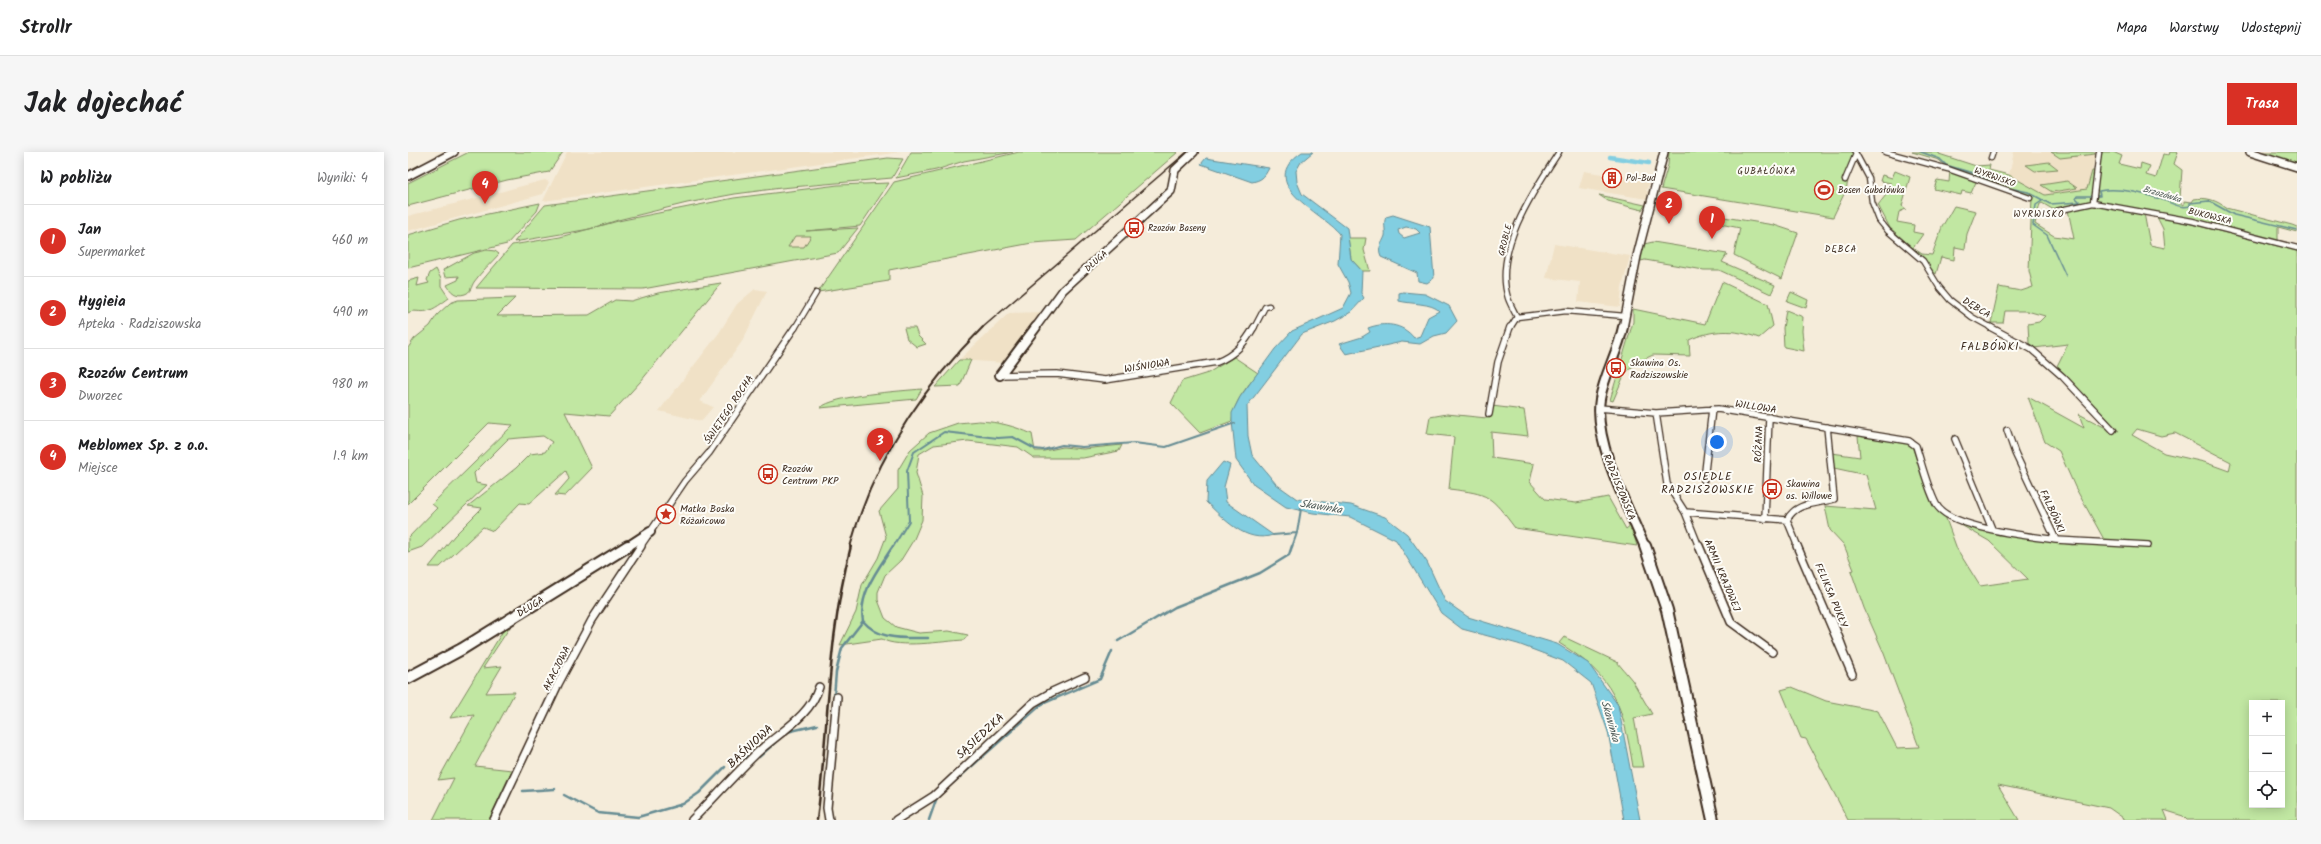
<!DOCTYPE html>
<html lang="pl">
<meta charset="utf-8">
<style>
body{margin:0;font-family:Kalam,sans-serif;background:#f6f6f6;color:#202124}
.controls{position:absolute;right:12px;bottom:12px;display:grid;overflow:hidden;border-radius:0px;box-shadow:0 2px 10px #0003}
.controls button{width:36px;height:36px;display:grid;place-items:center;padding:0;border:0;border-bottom:1px solid #e0e0e0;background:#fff;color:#202124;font:20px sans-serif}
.you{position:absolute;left:1309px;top:290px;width:14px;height:14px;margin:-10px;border:3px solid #fff;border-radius:50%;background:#1a73e8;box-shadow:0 0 0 6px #1a73e833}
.badge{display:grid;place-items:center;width:26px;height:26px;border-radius:50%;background:#d93025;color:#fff;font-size:13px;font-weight:700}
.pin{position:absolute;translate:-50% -33px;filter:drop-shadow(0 1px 2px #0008)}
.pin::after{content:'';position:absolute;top:21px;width:14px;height:12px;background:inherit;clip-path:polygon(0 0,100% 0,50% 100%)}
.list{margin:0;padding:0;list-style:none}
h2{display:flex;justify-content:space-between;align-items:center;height:52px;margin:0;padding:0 16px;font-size:17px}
h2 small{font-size:13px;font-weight:400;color:#757577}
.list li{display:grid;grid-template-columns:26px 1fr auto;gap:12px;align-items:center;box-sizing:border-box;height:72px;padding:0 16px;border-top:1px solid #e0e0e0}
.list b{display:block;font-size:15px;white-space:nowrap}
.list p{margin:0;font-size:13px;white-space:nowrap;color:#757577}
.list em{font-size:13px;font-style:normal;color:#757577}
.icon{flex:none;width:22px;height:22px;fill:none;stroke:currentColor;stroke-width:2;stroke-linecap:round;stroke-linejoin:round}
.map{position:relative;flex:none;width:1889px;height:668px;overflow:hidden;border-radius:0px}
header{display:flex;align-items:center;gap:24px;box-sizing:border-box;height:56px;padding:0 20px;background:#fff;border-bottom:1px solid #e0e0e0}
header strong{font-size:19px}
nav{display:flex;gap:22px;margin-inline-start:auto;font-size:14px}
.intro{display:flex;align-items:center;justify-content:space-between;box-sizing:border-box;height:96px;padding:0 24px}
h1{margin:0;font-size:28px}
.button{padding:10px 18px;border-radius:0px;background:#d93025;color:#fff;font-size:14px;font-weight:700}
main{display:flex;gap:24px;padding:0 24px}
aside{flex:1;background:#fff;border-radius:0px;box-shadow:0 2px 10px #0003}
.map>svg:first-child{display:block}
.built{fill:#f0e1c6}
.green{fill:#c1e7a2;stroke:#7e8860;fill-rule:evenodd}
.water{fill:#82cee1;stroke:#668c93;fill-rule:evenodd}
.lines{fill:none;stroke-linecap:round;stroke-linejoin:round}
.stream-far2{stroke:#668c93;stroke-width:1.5}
.stream-far1{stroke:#668c93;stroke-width:2}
.stream{stroke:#668c93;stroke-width:2.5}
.canal{stroke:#82cee1;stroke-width:4.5}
.street-far2-casing{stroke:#3b2a1e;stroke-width:7}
.street-far1-casing{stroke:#3b2a1e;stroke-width:8}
.street-casing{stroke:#3b2a1e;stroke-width:10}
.secondary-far2-casing{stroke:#3b2a1e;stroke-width:10}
.secondary-far1-casing{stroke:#3b2a1e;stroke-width:12}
.secondary-casing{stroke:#3b2a1e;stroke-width:14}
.street-far2{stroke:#fdfcf7;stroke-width:4.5}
.street-far1{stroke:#fdfcf7;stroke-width:5.5}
.street{stroke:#fdfcf7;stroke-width:7}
.secondary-far2{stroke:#fdfcf7;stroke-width:7}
.secondary-far1{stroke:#fdfcf7;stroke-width:8}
.secondary{stroke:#fdfcf7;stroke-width:10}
.rail-far2{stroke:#3b2a1e;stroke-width:1.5}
.rail-far1{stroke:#3b2a1e;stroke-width:2}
.rail{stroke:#3b2a1e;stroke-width:2.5}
.labels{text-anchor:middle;stroke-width:4;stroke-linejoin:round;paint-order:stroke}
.far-neighbourhood-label{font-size:9px;letter-spacing:1px;fill:#3b2a1e;stroke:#fdfcf7}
.far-street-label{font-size:9px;fill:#3b2a1e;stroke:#fdfcf7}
.far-poi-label{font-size:9px;fill:#3b2a1e;stroke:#fdfcf7;text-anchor:start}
.far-water-label{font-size:9px;font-style:italic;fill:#505b58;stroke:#fdfcf7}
.street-label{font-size:10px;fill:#3b2a1e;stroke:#fdfcf7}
.poi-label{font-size:10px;fill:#3b2a1e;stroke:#fdfcf7;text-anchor:start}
.neighbourhood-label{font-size:11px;letter-spacing:1px;fill:#3b2a1e;stroke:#fdfcf7}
.water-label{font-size:11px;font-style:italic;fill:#505b58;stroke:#fdfcf7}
.near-street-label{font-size:12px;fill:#3b2a1e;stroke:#fdfcf7}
</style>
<header>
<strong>Strollr</strong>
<nav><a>Mapa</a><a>Warstwy</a><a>Udostępnij</a></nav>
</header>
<div class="intro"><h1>Jak dojechać</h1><a class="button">Trasa</a></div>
<main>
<aside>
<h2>W pobliżu<small>Wyniki: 4</small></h2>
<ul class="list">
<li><span class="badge">1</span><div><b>Jan</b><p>Supermarket</p></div><em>460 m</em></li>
<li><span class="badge">2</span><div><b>Hygieia</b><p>Apteka · Radziszowska</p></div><em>490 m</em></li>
<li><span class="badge">3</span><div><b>Rzozów Centrum</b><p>Dworzec</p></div><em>980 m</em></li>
<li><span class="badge">4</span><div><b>Meblomex Sp. z o.o.</b><p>Miejsce</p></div><em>1.9 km</em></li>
</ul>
</aside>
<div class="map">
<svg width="1889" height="668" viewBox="0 0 1889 668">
<rect width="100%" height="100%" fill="#f5ecda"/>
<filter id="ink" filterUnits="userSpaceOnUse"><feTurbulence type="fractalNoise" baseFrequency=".025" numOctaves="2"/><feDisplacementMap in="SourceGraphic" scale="8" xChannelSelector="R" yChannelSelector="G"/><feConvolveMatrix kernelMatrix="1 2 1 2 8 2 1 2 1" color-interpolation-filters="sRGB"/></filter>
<g filter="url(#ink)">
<path class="built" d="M 159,0 L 493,0 L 135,49 Z
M 1606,0 L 1688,0 L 1680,37 L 1637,43 L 1601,23 Z
M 1176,19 L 1242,30 L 1238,39 L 1242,40 L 1239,47 L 1171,36 Z
M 137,28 L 141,30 L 135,42 L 0,79 L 0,64 Z
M 387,84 L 404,84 L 396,95 L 380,95 Z
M 1146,92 L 1222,104 L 1214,135 L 1212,155 L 1170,150 L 1172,130 L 1138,126 Z
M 347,137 L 359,139 L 335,188 L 292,249 L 305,255 L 293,269 L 251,259 L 311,181 L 329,152 Z
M 634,160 L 597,211 L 551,208 L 601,161 Z"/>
<path class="green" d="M 61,0 L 155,0 L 141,20 L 99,28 L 0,54 L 0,31 Z
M 503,0 L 605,0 L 556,9 L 528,18 L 488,26 Z
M 611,0 L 770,0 L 668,88 L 624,91 L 481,118 L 481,129 L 410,140 L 486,30 Z
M 1261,0 L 1445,0 L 1446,1 L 1438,38 L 1425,65 L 1253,37 L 1260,13 Z
M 1504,0 L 1531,0 L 1531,2 L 1568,14 L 1582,13 L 1581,18 L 1601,23 L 1637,43 L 1679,37 L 1684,19 L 1688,19 L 1683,50 L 1646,58 L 1634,51 L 1632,52 L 1627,72 L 1646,84 L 1666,87 L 1660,58 L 1686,52 L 1736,61 L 1742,93 L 1757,96 L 1755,77 L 1748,63 L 1889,99 L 1889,668 L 1779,668 L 1775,664 L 1756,658 L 1760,668 L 1718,668 L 1701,656 L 1590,633 L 1611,668 L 1440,668 L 1398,587 L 1393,586 L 1373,538 L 1384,535 L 1418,549 L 1470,559 L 1489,596 L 1511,595 L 1475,499 L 1456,456 L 1443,419 L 1446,418 L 1436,393 L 1422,378 L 1417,354 L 1468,358 L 1458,323 L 1426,316 L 1424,301 L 1452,305 L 1450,284 L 1503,292 L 1526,353 L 1531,360 L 1537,364 L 1549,397 L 1572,434 L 1620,427 L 1581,389 L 1546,369 L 1664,393 L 1698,391 L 1667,335 L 1651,299 L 1637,290 L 1620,245 L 1676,276 L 1671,262 L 1696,275 L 1711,279 L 1649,214 L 1660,192 L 1626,196 L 1621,191 L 1620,172 L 1631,170 L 1637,164 L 1619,159 L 1597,159 L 1595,171 L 1583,171 L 1591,135 L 1613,139 L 1625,135 L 1621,119 L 1624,45 L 1540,16 L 1531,8 ZM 1729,277 L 1753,284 L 1767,281 L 1823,310 L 1821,319 L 1796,310 L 1756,301 L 1724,283 ZM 1844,551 L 1874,551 L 1874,653 L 1844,653 Z
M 1643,0 L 1687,0 L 1687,2 L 1652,6 Z
M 1694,0 L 1705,0 L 1714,4 L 1711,12 L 1732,17 L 1733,11 L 1742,14 L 1738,23 L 1748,26 L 1755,2 L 1761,3 L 1762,0 L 1770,0 L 1766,12 L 1774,18 L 1772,46 L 1762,43 L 1762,47 L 1776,53 L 1776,49 L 1784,50 L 1786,47 C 1798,45 1809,48 1818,56 L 1884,73 L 1889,75 L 1889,80 L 1870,75 L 1870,91 L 1816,75 L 1689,50 L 1687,45 Z
M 1846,0 L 1889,0 L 1889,14 Z
M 480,6 L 495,7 L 484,26 L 373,36 L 327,42 L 279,51 L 210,68 L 182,77 L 106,90 L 137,53 Z
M 1641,10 L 1650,17 L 1627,19 L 1618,13 Z
M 1542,18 L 1568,30 L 1563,41 L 1554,39 L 1553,43 L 1526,37 L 1529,28 L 1541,30 Z
M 1487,19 L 1502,25 L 1494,54 L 1498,57 L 1491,60 L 1489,70 L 1506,73 L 1505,80 L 1515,82 L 1505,96 L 1514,102 L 1524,103 L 1534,75 L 1546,54 L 1568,59 L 1559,82 L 1557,97 L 1547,95 L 1546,108 L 1533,105 L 1528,122 L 1503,96 L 1505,96 L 1482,76 L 1470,53 L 1478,43 L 1483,31 L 1472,29 L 1474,23 L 1484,26 Z
M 1659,29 L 1669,36 L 1644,40 L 1633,33 Z
M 481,31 L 452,74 L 398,79 L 450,76 L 430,101 L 235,137 L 68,136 L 104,93 L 152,85 L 210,69 L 326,46 L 430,33 ZM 387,84 L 403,84 L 396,95 L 380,95 Z
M 1191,43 L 1237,53 L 1234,58 L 1200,49 Z
M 132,51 L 129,59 L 99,92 L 0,116 L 0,83 L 51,68 Z
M 1297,62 L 1366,73 L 1390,81 L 1374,127 L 1326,103 L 1332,76 L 1292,68 Z
M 940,86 L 958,86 L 956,98 L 962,119 L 954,119 L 943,107 Z
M 1245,90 L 1319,102 L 1314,110 L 1367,133 L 1363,142 L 1311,118 L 1296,118 L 1237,108 L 1233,109 L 1232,106 L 1236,92 Z
M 79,98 L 87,99 L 91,102 C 83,111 73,120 66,130 C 63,135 63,140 57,142 C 48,145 43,140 39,133 L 50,128 L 51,124 L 37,125 L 35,118 L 66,101 Z
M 28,117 L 33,127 L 33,134 L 41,146 C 34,151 27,157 19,159 C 12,161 6,157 0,161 L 0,129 L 11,126 L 9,134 L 21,131 L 19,128 L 22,121 Z
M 1314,130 L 1360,152 L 1365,174 L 1351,186 C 1326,177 1305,177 1281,188 L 1282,204 L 1245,203 L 1230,210 L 1217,221 L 1205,249 L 1202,248 L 1225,170 L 1225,157 L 1297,172 Z
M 313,131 L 233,229 L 201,264 L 157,260 L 184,316 L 157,344 L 147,343 L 161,327 L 158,319 L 121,352 L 112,351 L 85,379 L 75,375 L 32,415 L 21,415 L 46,384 L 74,356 L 60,354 L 108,316 L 122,302 L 137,300 L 144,290 L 135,284 L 100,287 L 66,321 L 68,331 L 79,333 L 14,395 L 0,400 L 0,386 L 29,356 L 24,352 L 105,273 L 81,271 L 0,352 L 0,196 L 6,187 L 22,174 L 29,163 L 42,151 L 50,148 L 107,146 L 89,164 L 181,163 L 207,148 L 223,149 L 250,141 Z
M 1383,140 L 1400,148 L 1398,156 L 1379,149 Z
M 1378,158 L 1395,165 L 1394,179 L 1396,199 L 1376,195 L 1375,176 Z
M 496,176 L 507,176 L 510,184 L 518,192 L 509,195 L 499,187 Z
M 826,205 L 850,221 C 839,235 825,250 824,269 L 792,281 L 763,251 L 774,229 L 800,221 Z
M 551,208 L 563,208 L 552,234 L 527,235 Z
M 514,237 L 508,247 L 412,256 C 426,243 493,239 514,237 Z
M 1084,254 L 1116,258 L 1120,284 L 1083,280 L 1084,306 L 1126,312 L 1122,330 L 1137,347 L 1168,351 L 1200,345 L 1218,377 L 1223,373 L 1229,394 L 1107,376 C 1082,343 1082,342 1041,337 L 1046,285 L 1019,282 L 1022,265 L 1039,262 L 1079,266 L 1082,266 Z
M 571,269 C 591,270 606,274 624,282 L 627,299 L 636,299 L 655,295 L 675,297 L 714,293 L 711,299 L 675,306 L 626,306 L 610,295 L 560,289 L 526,293 L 511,302 L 508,321 L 515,344 L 514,368 L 506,387 L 493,408 L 477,423 L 470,440 L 470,448 L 477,466 L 488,475 L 511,481 L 541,479 L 560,483 L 556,488 C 537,489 489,497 474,487 L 432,493 L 448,460 L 454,433 L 470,406 L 478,385 L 471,359 L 490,337 L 490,318 L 502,298 L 521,281 L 550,271 Z
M 106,469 L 75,516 L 94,514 L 78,541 L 107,540 L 67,614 L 104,618 L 81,668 L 25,668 L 46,626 L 30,628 L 66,563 L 42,566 L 98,474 Z
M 1156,485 L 1209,510 L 1224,528 L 1244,562 L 1226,566 L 1235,615 L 1225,615 C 1215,554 1207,525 1151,491 Z"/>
<path class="water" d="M 894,0 L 905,0 L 893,10 L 888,19 L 889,30 L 894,42 L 939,76 L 943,107 L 954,119 L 953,141 L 956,146 L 943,160 L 927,169 L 894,182 L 839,254 L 840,284 L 844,303 L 868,332 L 889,347 L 943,353 L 977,365 L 999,382 L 1019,410 L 1037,449 L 1060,465 L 1149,492 L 1180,511 L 1210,553 L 1232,668 L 1216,668 L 1200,580 L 1183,531 L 1155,509 L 1110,492 L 1054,477 L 1033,461 L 988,388 L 942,365 L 905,361 L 878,355 L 846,333 L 828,308 L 824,269 L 824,261 L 832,245 L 867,197 L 884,179 L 935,156 L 943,141 L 940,130 L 930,112 L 932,82 C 914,60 846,32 894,0 Z
M 798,6 L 861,16 C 856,26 853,28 844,30 L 793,12 Z
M 985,63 L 1022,75 L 1026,126 L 1019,131 L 1010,129 L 1009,121 L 973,105 C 969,96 974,92 977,84 C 978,77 975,72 978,65 ZM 998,75 L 1008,77 L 1012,81 L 996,86 L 991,82 L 990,78 Z
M 995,140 L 1017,142 L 1041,154 L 1049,169 L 1038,181 L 1026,184 L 1012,192 L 994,190 L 938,202 L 931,192 L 954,185 L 962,180 L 960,176 C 976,170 994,171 1006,186 L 1012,184 L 1020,165 L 1031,159 C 1025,151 1002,152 991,149 L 991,141 Z
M 815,310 L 822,313 L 816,335 L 818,350 L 865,383 C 838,392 816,367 798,350 L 799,329 Z"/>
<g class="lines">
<path class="stream-far2" d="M 1513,0 L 1532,7 L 1538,13 L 1568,22 L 1588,32
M 1597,35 L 1620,40 L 1642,52 L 1672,50 L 1668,46 L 1669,44 L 1684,44
M 1688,44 L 1692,44 L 1691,39 C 1710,35 1734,41 1752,47 C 1763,50 1771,57 1782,54 L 1782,51 L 1801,49 L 1826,63 L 1889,78
M 1634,49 L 1628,53 L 1625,73 L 1639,83 L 1658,124"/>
<path class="stream-far1" d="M 865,383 L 889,381
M 485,395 L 501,369 L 499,319 L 506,300 L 536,280 L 590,286 L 605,285 L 627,297 L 635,298 L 654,293 L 674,295 L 726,291 L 758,295 L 827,271
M 884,395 L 889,381 L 893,357"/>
<path class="stream" d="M 455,469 C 472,489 496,486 520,486
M 710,489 L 767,455 L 852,421 L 881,403 L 884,394
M 426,545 L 428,520 L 434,496 L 455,469 C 450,441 471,416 485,394
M 379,580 L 409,573
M 351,605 L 371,587
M 325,608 L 342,604
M 545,631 L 634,552 L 692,527 L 704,499
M 115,639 L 147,637
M 156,643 L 190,661 L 230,665 L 275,652 L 291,641 L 317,615
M 521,668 L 529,645"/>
<path class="canal" d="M 1202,5 L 1241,11"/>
<g class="street-far2-casing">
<path id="street-far2" d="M 1151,0 C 1126,38 1085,98 1100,146 C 1102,152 1106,159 1109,165 L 1158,159 L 1217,164
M 1447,0 L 1461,26 L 1464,50 L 1471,68 L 1480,79 L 1515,109 L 1531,135 L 1542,148 L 1564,165 L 1584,176
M 1477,0 L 1540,17 L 1622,46
M 1583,6 L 1585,0
M 1437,28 L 1448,2
M 1685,51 L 1784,69 L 1889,96
M 1648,59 L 1685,51 L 1691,0
M 387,176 L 408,141
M 846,176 L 857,155 L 861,154
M 1102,176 L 1109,165"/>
</g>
<g class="street-far1-casing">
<path id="street-far1" d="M 1582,175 L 1623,197 L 1655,225 L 1705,278
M 592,223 L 649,222 L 697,228 L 809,210 C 827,203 837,191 846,175
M 1191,256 L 1248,261 L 1310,257 L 1501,289 L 1508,294 C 1514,313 1519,334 1528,352 C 1540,376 1622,384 1648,388 L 1607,301 L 1599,278
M 1248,261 L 1259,332 L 1277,360 L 1291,395
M 1081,262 L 1090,210 L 1102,175
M 1547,287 L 1584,377
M 1296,328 L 1304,257
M 1277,360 L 1379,368
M 1357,367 L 1361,265
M 1379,368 L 1390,395
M 1379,368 C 1388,350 1409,352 1426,347 L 1419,275
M 1648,388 L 1740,393
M 232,395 L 277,329 L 301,301 L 387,175"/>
</g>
<g class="street-casing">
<path id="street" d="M 1291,394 L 1323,470 L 1364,500
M 1389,394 L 1444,522
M 1424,468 L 1435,497
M 86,668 L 150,532 L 184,468 L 233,394
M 284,668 C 306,646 326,623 349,601 C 370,581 402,565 411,535
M 421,668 L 419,656 L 429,545
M 488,668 L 526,644 L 625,551 L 644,540 L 677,525"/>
</g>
<g class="secondary-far2-casing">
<path id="secondary-far2" d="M 1842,0 L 1889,15
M 0,24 L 46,0
M 627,176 L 655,138 L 763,39 L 767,18 L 786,0
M 1215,176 L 1229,104 L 1256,0"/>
</g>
<g class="secondary-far1-casing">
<path id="secondary-far1" d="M 1215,175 C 1210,200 1196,223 1192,247 C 1185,289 1220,356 1237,395
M 592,223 L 628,175
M 219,395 L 242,380"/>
</g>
<g class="secondary-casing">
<path id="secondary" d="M 1237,394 L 1259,458 L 1305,668
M 0,526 L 54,497 L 220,394"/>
</g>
<use href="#street-far2" class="street-far2"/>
<use href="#street-far1" class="street-far1"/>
<use href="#street" class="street"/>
<use href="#secondary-far2" class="secondary-far2"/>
<use href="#secondary-far1" class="secondary-far1"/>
<use href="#secondary" class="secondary"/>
<path class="rail-far2" d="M 574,176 L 779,0"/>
<path class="rail-far1" d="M 442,395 C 465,310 514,236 575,175"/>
<path class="rail" d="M 409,668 C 421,576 419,484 443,394"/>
</g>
</g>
<defs>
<g id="building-ring" transform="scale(1)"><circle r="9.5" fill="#fdfcf7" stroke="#c8321e" stroke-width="1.5"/><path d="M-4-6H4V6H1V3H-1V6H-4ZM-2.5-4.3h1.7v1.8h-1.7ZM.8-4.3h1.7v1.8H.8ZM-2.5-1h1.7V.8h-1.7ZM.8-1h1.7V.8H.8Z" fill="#c8321e"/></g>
<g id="stadium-ring" transform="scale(1)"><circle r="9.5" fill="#fdfcf7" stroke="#c8321e" stroke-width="1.5"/><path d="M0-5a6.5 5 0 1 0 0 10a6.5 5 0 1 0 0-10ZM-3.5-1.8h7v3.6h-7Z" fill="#c8321e"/></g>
<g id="bus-ring" transform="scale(1)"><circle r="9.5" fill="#fdfcf7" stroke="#c8321e" stroke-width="1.5"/><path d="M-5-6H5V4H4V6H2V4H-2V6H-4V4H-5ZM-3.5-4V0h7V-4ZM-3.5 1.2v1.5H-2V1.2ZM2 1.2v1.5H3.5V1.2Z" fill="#c8321e"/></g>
<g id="sight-ring" transform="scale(1)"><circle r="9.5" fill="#fdfcf7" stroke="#c8321e" stroke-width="1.5"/><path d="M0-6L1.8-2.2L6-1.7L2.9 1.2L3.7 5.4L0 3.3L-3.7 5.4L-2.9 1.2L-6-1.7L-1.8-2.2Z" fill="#c8321e"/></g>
</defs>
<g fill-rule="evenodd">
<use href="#building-ring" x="1204" y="26"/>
<use href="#stadium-ring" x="1416" y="38"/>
<use href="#bus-ring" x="726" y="76"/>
<use href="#bus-ring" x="1208" y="216"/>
<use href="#bus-ring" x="360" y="322"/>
<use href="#bus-ring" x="1364" y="337"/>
<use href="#sight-ring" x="258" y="362"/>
</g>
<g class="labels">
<g class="far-neighbourhood-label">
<text x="1359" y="22">GUBAŁÓWKA</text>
<text x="1631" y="65">WYRWISKO</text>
<text x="1433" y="100">DĘBCA</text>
</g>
<g class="far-street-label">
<text transform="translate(1587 25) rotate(19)" y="3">WYRWISKO</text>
<text transform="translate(1802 64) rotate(14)" y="3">BUKOWSKA</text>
<text transform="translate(1097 88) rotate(-76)" y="3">GROBLE</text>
<text transform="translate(688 109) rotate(-42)" y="3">DŁUGA</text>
</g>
<g class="far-poi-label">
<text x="1218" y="29">Pol-Bud</text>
<text x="1430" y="41">Basen Gubałówka</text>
<text x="740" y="79">Rzozów Baseny</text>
</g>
<g class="far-water-label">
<text transform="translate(1754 42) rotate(16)" y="3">Brzozówka</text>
</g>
<g class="street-label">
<text transform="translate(1569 155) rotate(32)" y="4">DĘBCA</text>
<text transform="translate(739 213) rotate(-9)" y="4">WIŚNIOWA</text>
<text transform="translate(1348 254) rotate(9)" y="4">WILLOWA</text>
<text transform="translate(320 257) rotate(-56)" y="4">ŚWIĘTEGO ROCHA</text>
<text transform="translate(1350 292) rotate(-88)" y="4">RÓŻANA</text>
<text transform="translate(1212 335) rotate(68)" y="4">RADZISZOWSKA</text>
<text transform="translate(1645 359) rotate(65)" y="4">FALBÓWKI</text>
<text transform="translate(1315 423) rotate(67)" y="4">ARMII KRAJOWEJ</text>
<text transform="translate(1424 443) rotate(67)" y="4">FELIKSA PUKŁY</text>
<text transform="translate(122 454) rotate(-32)" y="4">DŁUGA</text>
<text transform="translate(148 516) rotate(-63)" y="4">AKACJOWA</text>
</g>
<g class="poi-label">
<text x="1222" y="214">Skawina Os.<tspan x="1222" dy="12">Radziszowskie</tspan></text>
<text x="374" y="320">Rzozów<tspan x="374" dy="12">Centrum PKP</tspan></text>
<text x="1378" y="335">Skawina<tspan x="1378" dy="12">os. Willowe</tspan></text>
<text x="272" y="360">Matka Boska<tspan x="272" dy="12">Różańcowa</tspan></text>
</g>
<g class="neighbourhood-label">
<text x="1582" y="198">FALBÓWKI</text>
<text x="1300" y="328">OSIEDLE<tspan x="1300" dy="13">RADZISZOWSKIE</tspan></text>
</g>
<g class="water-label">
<text transform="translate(913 354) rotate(9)" y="4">Skawinka</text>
<text transform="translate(1203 569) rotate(74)" y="4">Skawinka</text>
</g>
<g class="near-street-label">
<text transform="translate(572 584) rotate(-43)" y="4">SĄSIEDZKA</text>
<text transform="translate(342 594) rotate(-43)" y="4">BAŚNIOWA</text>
</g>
</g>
</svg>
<div class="controls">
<button>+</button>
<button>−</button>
<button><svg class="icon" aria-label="locate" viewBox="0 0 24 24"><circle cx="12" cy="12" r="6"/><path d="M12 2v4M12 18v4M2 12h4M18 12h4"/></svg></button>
</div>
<div class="you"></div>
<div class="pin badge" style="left:1304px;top:87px">1</div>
<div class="pin badge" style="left:1261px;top:72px">2</div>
<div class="pin badge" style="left:472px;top:309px">3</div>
<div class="pin badge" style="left:77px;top:52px">4</div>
</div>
</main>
